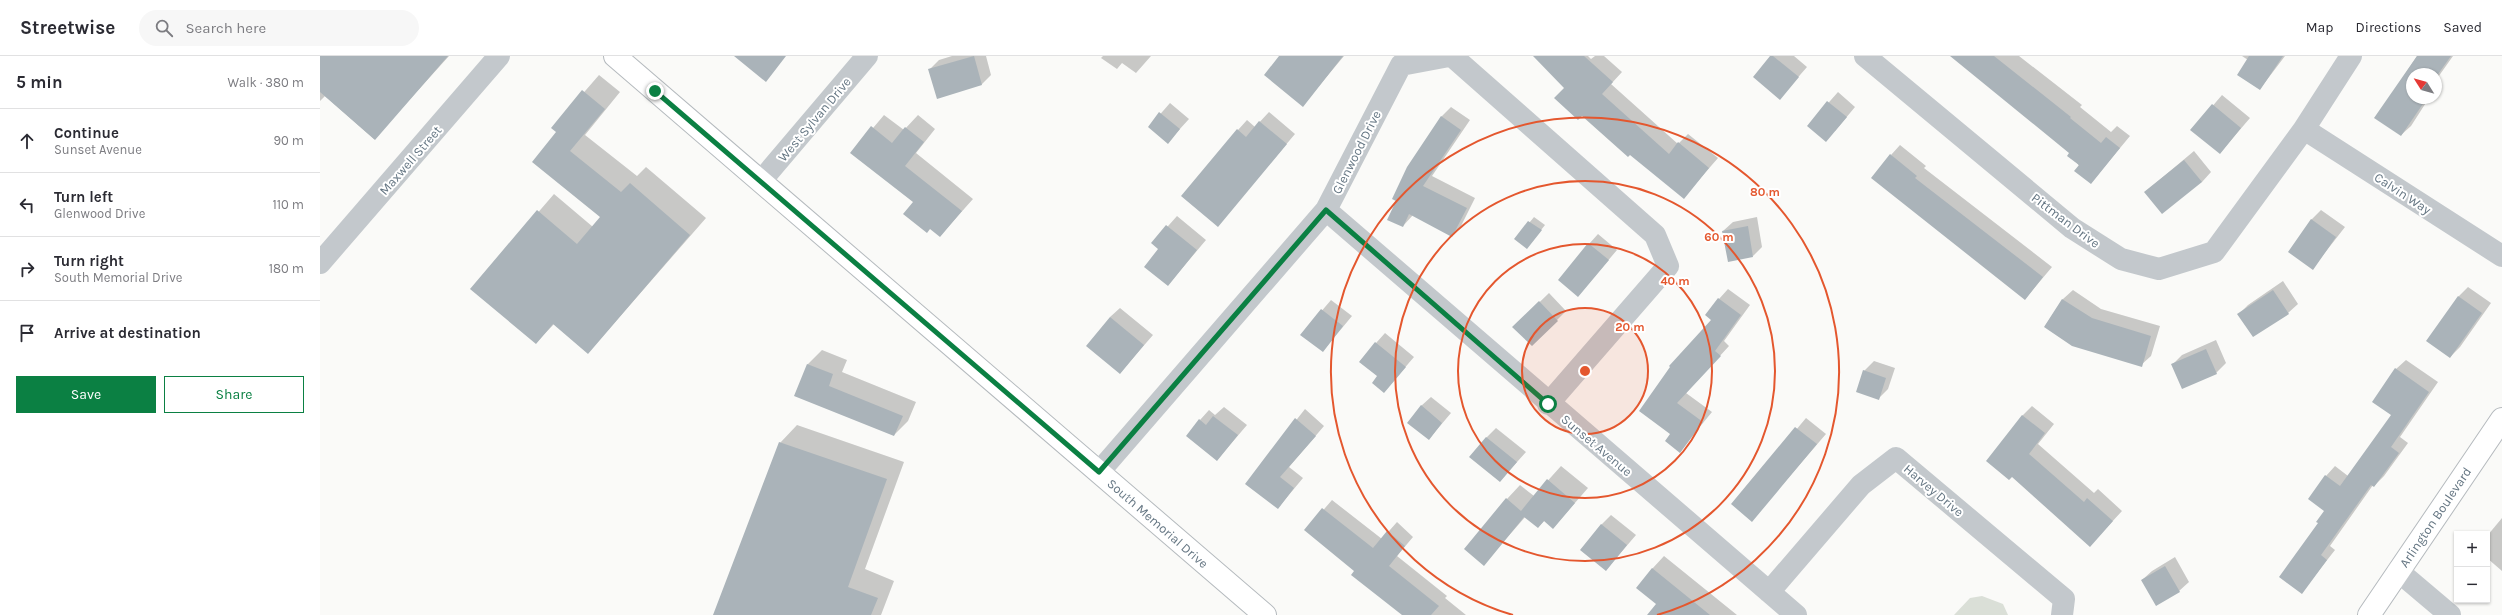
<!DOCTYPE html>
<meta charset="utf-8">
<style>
body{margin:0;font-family:Karla,sans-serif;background:#f7f7f7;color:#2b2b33}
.controls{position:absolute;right:12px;bottom:12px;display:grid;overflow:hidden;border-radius:0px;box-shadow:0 1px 3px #0004}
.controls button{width:36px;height:36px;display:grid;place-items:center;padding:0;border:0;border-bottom:1px solid #e1e1e2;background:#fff;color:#2b2b33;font:20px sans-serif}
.compass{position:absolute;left:2086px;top:12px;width:36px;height:36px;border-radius:50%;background:#fff;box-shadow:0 1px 3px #0004;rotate:307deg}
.stop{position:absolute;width:12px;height:12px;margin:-9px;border:3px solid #0b8043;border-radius:50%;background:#fff}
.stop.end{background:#0b8043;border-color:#fff;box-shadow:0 1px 4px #0008}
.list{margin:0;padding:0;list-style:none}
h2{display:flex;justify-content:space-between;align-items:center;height:52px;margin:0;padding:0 16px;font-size:17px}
h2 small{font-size:13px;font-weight:400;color:#7c7c81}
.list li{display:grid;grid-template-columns:26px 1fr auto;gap:12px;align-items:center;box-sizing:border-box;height:64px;padding:0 16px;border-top:1px solid #e1e1e2}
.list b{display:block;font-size:15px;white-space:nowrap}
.list p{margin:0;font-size:13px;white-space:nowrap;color:#7c7c81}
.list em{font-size:13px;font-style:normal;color:#7c7c81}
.actions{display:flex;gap:8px;padding:12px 16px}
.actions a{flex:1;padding:9px 0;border:1px solid #0b8043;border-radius:0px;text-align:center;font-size:14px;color:#0b8043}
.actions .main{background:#0b8043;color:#fff}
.icon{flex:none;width:22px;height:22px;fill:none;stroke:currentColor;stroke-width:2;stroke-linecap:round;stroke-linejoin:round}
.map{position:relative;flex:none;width:2182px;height:559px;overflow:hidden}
header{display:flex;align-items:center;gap:24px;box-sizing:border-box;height:56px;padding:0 20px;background:#fff;border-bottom:1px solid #e1e1e2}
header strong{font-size:19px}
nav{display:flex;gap:22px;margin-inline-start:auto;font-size:14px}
.search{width:280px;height:36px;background:#f7f7f7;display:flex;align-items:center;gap:10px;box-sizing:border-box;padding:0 14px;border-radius:22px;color:#7c7c81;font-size:15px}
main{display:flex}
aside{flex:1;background:#fff}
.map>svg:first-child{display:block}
.green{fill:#dadfd7}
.shadow{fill:#0003}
.building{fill:#aab3b9}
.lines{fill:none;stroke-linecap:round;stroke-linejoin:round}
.major-casing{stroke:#b5babe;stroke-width:24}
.minor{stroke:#c3c8cc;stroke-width:22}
.major{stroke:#fff;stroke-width:22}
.route{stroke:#0b8043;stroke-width:5}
.ring{fill:none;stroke:#e4572e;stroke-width:2}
.labels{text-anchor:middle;stroke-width:4;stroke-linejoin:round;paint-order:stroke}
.street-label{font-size:13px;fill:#657683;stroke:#fff}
.centre{fill:#e4572e;stroke:#fff;stroke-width:2}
.ring-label{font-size:12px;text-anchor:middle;font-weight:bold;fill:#e4572e;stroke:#fff;stroke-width:4;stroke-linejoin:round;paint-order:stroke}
</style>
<header>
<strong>Streetwise</strong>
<div class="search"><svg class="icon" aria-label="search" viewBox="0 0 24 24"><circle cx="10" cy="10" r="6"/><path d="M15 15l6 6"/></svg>Search here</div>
<nav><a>Map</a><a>Directions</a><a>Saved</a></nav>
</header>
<main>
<aside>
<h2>5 min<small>Walk · 380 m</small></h2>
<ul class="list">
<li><svg class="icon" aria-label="ahead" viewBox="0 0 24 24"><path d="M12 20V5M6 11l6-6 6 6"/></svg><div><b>Continue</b><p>Sunset Avenue</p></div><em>90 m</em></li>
<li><svg class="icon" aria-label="left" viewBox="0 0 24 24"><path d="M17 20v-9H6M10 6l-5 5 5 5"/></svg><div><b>Turn left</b><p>Glenwood Drive</p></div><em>110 m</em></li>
<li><svg class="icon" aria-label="right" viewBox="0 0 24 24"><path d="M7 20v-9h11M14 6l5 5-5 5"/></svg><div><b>Turn right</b><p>South Memorial Drive</p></div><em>180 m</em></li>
<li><svg class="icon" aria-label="arrive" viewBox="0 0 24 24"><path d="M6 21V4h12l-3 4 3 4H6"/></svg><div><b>Arrive at destination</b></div></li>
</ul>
<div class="actions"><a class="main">Save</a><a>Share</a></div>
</aside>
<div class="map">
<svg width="2182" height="559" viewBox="0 0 2182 559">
<rect width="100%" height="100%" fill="#fafaf8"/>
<path class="green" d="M 1662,540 L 1683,548 L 1688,559 L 1634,559 L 1650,542 Z"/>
<path class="shadow" d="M 0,0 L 129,0 L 54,83 L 5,40 L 0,45 Z
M 632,0 L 666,0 L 671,19 L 662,28 L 618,42 L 609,14 L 619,4 Z
M 783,0 L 831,0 L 816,17 L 802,7 L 797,13 L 781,2 Z
M 961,0 L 1024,0 L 983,49 Z
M 1214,0 L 1268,0 L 1271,3 L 1275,0 L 1284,0 L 1302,16 L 1291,28 L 1358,88 L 1368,78 L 1398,102 L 1364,141 Z
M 1451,0 L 1474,0 L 1487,11 L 1460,42 Z
M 1632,0 L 1699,0 L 1762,49 L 1760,51 L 1791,76 L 1797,70 L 1810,80 L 1771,127 L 1750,97 Z
M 1922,0 L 1965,0 L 1940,33 L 1928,4 Z
M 2097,0 L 2133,0 L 2116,24 L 2116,18 L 2092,18 L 2092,42 L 2109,42 L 2091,70 L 2081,79 L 2056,62 Z
M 279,19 L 300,36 L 265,79 L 317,120 L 326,111 L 386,162 L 268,297 L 234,268 L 216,287 L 152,233 L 234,138 L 273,171 L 282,161 L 237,76 L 233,72 Z
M 1518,36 L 1535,51 L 1515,75 L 1488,70 Z
M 1902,39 L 1930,62 L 1900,97 L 1872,74 Z
M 850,47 L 869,63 L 848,86 L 829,71 Z
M 1131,51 L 1150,64 L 1112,120 L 1155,142 L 1141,170 L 1132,180 L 1093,159 L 1083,170 L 1078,145 L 1088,111 L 1122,60 Z
M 949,56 L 975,78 L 898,169 L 918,74 L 927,64 L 935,71 Z
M 564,59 L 584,74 L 598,59 L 615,73 L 596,97 L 653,143 L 620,180 L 594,146 L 532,97 Z
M 1580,89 L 1606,110 L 1604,112 L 1732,211 L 1705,243 L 1571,99 Z
M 1874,95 L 1891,116 L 1882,126 L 1825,136 Z
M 2001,154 L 2025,171 L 1993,212 L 1991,164 Z
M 857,160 L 886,184 L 848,229 L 840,193 L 833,187 Z
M 1214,161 L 1225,169 L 1207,192 L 1196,183 Z
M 1437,161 L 1442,191 L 1433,200 L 1403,175 L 1413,166 Z
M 1278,178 L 1297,194 L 1258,240 L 1269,188 Z
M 1963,225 L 1978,248 L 1968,257 L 1919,258 L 1928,249 Z
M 2148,231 L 2171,247 L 2140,291 L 2130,301 L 2108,285 L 2139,240 Z
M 1408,233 L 1430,249 L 1404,285 L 1409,290 L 1366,337 L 1392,356 L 1360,395 L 1352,378 L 1320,355 L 1393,264 L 1399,243 Z
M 1753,234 L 1781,253 L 1840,270 L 1831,300 L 1821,309 L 1725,270 L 1743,243 Z
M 1229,237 L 1246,255 L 1212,289 L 1194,271 Z
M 1011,244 L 1032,260 L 1003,295 L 982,278 Z
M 800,252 L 833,279 L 800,317 L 790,261 Z
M 1065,277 L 1094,301 L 1064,336 L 1058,320 L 1040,305 Z
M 1896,284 L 1906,307 L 1896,317 L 1853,308 L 1862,299 Z
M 502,294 L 527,304 L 522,316 L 596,346 L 588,365 L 574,379 L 475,339 L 488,308 Z
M 2086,304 L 2118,326 L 2080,381 L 2088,387 L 2064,420 L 2054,430 L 2053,429 L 2010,490 L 2015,494 L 1982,536 L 2000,467 L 2006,454 L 2006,420 L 2015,410 L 2028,420 L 2073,359 L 2076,313 Z
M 1554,305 L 1575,312 L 1568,333 L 1558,343 L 1544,315 Z
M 1111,341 L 1131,357 L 1109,383 L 1101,350 Z
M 1712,350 L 1734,368 L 1718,388 L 1774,437 L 1778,433 L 1802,455 L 1779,480 L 1692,420 L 1702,360 Z
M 904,351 L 927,369 L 897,404 L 880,364 L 889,354 L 895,359 Z
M 985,353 L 1004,370 L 969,411 L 983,422 L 958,452 L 926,428 Z
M 1486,362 L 1506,378 L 1432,464 L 1450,405 Z
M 477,369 L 584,406 L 545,513 L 574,525 L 561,559 L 394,559 L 460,387 Z
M 1176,372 L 1206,396 L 1180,425 L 1166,382 Z
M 1241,410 L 1268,432 L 1233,472 L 1225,464 L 1218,471 L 1206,460 L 1164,508 L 1187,443 L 1200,429 L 1214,440 Z
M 1012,444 L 1062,483 L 1077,466 L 1093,481 L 1077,500 L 1127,540 L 1125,542 L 1146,559 L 1083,559 L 1036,515 L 986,474 Z
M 1291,459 L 1316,479 L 1286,514 L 1281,469 Z
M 2182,462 L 2182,515 L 2167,502 L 2167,480 Z
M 1344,500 L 1417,559 L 1332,559 L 1337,548 L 1332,513 Z
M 1855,501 L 1869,526 L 1859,535 L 1822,524 L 1832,515 Z"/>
<path class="building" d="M 0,0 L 128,0 L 55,84 L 0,36 Z
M 414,0 L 466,0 L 446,26 Z
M 654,0 L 662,29 L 617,43 L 608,13 Z
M 959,0 L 1023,0 L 983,51 L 944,19 Z
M 1213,0 L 1264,0 L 1293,26 L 1282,38 L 1349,98 L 1358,86 L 1389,112 L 1364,143 L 1310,99 L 1308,101 L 1262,60 L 1258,64 L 1234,42 L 1244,32 Z
M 1450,0 L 1453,0 L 1479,21 L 1460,44 L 1433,21 Z
M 1630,0 L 1674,0 L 1751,61 L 1750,62 L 1781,87 L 1786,81 L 1800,92 L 1771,128 L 1754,115 L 1759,109 L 1747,100 L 1749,97 Z
M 1929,0 L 1963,0 L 1940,34 L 1917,19 Z
M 2097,0 L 2131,0 L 2116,21 L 2116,18 L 2092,18 L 2092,42 L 2107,42 L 2081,80 L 2054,62 Z
M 262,34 L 285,53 L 250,95 L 301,136 L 310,127 L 370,179 L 268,298 L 233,268 L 216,288 L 150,233 L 217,154 L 257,188 L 280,161 L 212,106 L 236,76 L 231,72 Z
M 1507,45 L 1527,61 L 1506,86 L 1487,70 Z
M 1892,48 L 1921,72 L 1900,98 L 1870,74 Z
M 839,56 L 860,73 L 848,88 L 828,71 Z
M 1121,60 L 1141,74 L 1103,130 L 1147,152 L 1132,181 L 1089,158 L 1083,171 L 1067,164 L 1076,145 L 1072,143 L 1087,111 Z
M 939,65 L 967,88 L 898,171 L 861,140 L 917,73 L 926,81 Z
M 551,70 L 572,87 L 585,71 L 604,86 L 585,110 L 642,155 L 620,181 L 610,173 L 607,177 L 583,158 L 593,146 L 530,97 Z
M 1570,98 L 1597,120 L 1595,122 L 1723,221 L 1705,244 L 1551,122 Z
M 1864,104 L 1882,126 L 1842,158 L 1824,136 Z
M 1991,163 L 2016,181 L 1993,214 L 1968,196 Z
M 1208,165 L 1222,174 L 1207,193 L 1194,183 Z
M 846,169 L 877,194 L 848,230 L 824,211 L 838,193 L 831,187 Z
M 1428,170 L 1433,201 L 1408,206 L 1402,175 Z
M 1268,187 L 1289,204 L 1258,241 L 1238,224 Z
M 1953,234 L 1969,258 L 1933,281 L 1917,258 Z
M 2138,240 L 2162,257 L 2130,302 L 2106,285 Z
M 1398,242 L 1421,259 L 1395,295 L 1401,300 L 1357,347 L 1383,366 L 1360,397 L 1345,385 L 1350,378 L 1319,355 L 1350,311 L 1349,310 L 1391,264 L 1385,259 Z
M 1742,243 L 1772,262 L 1831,280 L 1822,311 L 1752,290 L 1724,271 Z
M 1219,245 L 1238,265 L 1212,290 L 1192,271 Z
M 1001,253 L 1023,270 L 1003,296 L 980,279 Z
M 790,261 L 824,289 L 800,318 L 766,290 Z
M 1055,286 L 1086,311 L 1064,337 L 1052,327 L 1057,320 L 1039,306 Z
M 1886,293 L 1897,318 L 1862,333 L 1851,308 Z
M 487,308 L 513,318 L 509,330 L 583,360 L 574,380 L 474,340 Z
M 2075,312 L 2109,336 L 2071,391 L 2079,397 L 2054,431 L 2051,429 L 2001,499 L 2007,504 L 1982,538 L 1959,521 L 1998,467 L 1996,466 L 2004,455 L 1988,443 L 2005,419 L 2020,430 L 2071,359 L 2052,346 Z
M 1543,314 L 1566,322 L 1559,344 L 1536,336 Z
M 1101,349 L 1122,367 L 1109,384 L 1087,367 Z
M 1702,359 L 1725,377 L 1709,398 L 1764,446 L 1767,442 L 1793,465 L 1770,491 L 1692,421 L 1689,424 L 1666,405 Z
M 893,360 L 918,379 L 897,405 L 866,380 L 879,363 L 886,369 Z
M 975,362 L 996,380 L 960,421 L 974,432 L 958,453 L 925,428 Z
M 1475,371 L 1497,388 L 1432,466 L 1411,448 Z
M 1166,381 L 1197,406 L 1180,426 L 1149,401 Z
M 459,386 L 567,423 L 528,531 L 558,542 L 551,559 L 393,559 Z
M 1227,423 L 1255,447 L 1233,473 L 1224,465 L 1218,472 L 1204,461 L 1164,510 L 1144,493 L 1186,442 L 1201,455 Z
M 1002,452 L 1053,492 L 1067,475 L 1085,490 L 1069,510 L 1119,550 L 1111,559 L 1082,559 L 1031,519 L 1034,515 L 984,474 Z
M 1281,468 L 1307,489 L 1286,515 L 1260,494 Z
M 1845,510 L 1860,536 L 1836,550 L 1821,524 Z
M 1332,512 L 1390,559 L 1327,559 L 1336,548 L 1316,532 Z"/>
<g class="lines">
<g class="major-casing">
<path id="major" d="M 295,0 L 945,559
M 2049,559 L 2182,363"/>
</g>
<path class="minor" d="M 1132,0 L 1335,179 L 1348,210 L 1228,348
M 1545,0 L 1752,172 L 1801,203 L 1839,213 L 1894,196 L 1984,73 L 2031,0
M 1984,73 L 2182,200
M 441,125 L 547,0
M 1006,154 L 1476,559
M 0,207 L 179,0
M 779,416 L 1006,154 L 1081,9 L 1129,0
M 2078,515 L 2130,559
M 1449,536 L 1541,429 L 1576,402 L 1744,543 L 1742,559"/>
<use href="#major" class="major"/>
</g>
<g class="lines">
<path class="route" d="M 335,35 L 779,416 L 1006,154 L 1228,348"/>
</g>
<circle cx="1265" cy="315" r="63" fill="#e4572e" fill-opacity=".12"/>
<g class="ring">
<circle cx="1265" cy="315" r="63"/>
<circle cx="1265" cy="315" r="127"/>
<circle cx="1265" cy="315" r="190"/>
<path d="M1193 559A254 254 0 1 1 1337 559"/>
</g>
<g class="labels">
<g class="street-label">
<text transform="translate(494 63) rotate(-50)" y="5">West Sylvan Drive</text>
<text transform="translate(1036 96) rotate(-63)" y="5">Glenwood Drive</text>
<text transform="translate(90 104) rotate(-49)" y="5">Maxwell Street</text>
<text transform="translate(2083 137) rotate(33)" y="5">Calvin Way</text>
<text transform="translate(1746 164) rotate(37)" y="5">Pittman Drive</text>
<text transform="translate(1277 389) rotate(40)" y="5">Sunset Avenue</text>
<text transform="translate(1614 434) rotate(40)" y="5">Harvey Drive</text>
<text transform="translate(2115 461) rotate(-56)" y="5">Arlington Boulevard</text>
<text transform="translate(838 467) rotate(41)" y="5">South Memorial Drive</text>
</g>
</g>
<circle cx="1265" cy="315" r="6" class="centre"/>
<g class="ring-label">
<text x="1445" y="140">80 m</text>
<text x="1399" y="185">60 m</text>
<text x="1355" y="229">40 m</text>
<text x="1310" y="275">20 m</text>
</g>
</svg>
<div class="controls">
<button>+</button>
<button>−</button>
</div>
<svg class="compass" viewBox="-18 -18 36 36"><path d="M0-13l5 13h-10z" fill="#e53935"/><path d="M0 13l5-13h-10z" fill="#7c7c81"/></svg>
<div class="stop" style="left:1228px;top:348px"></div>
<div class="stop end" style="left:335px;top:35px"></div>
</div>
</main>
